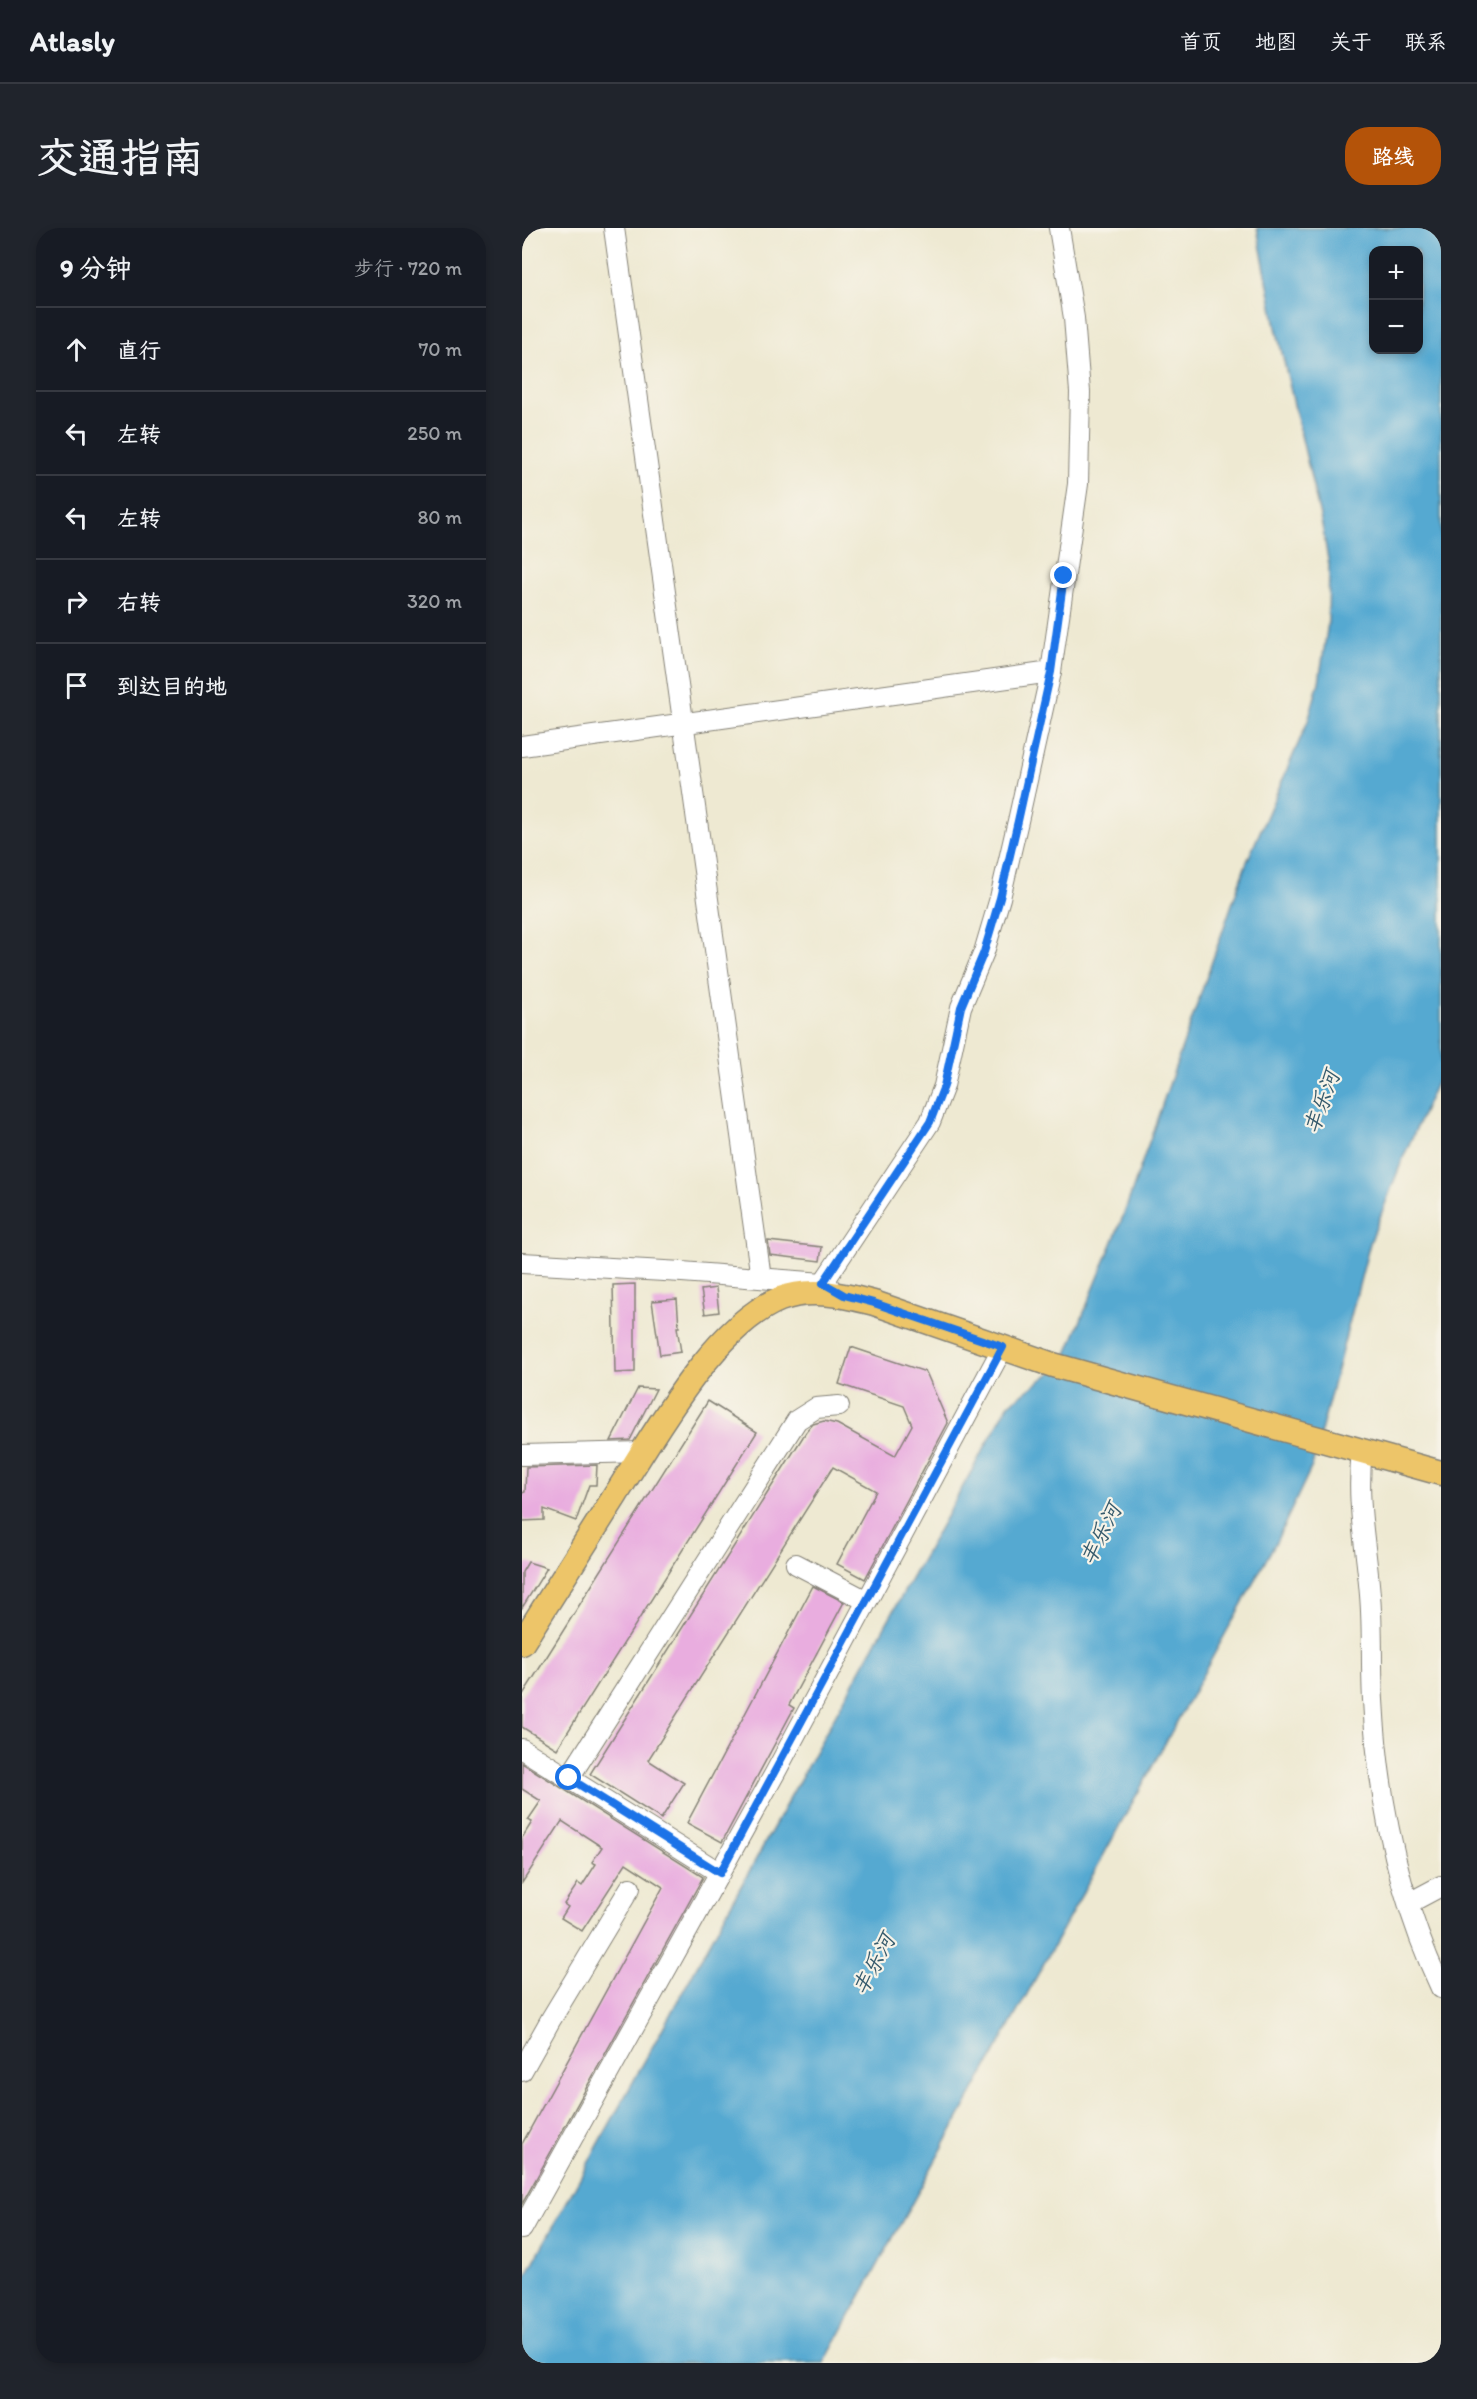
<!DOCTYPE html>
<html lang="zh">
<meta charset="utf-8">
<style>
body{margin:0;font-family:Itim,"LXGW WenKai TC",sans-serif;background:#20242c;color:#f1f3f6}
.controls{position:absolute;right:18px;top:18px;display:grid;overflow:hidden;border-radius:12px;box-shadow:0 3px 9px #0003}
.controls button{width:54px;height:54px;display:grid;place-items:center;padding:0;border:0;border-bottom:2px solid #363941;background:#171b24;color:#f1f3f6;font:30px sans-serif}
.stop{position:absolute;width:18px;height:18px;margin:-14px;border:4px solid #1a73e8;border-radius:50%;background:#fff}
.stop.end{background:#1a73e8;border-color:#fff;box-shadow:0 2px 6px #0008}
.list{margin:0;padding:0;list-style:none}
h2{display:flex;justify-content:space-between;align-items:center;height:78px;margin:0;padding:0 24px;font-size:26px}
h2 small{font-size:20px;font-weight:400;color:#9ea1a6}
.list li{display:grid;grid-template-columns:39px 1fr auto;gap:18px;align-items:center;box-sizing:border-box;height:84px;padding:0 24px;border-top:2px solid #363941}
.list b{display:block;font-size:22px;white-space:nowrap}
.list em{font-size:20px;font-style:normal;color:#9ea1a6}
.icon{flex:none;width:33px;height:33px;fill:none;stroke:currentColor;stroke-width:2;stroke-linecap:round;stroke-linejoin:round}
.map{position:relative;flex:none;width:919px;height:2135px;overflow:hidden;border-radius:24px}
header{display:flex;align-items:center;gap:36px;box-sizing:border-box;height:84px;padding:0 30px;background:#171b24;border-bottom:2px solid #363941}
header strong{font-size:28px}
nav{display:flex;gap:33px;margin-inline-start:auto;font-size:21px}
.intro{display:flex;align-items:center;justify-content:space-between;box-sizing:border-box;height:144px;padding:0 36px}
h1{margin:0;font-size:42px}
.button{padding:15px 27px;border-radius:24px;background:#b45309;color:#fff;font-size:21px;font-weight:700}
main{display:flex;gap:36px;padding:0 36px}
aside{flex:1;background:#171b24;border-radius:24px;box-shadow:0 3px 9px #0003}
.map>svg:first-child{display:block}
.water{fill:#55a9d1;stroke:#386276;stroke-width:1.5;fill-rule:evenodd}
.building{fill:#e9addf}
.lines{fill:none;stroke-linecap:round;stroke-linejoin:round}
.minor-casing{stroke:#858277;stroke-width:22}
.major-casing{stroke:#858277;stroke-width:27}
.minor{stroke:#fff;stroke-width:20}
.major{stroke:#edc569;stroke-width:24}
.route{stroke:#1a73e8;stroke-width:8}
.labels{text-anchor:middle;stroke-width:4.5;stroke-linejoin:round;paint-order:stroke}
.water-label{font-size:22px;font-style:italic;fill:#365b6d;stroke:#f7f3e8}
</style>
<header>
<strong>Atlasly</strong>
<nav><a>首页</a><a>地图</a><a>关于</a><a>联系</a></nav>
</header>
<div class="intro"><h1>交通指南</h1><a class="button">路线</a></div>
<main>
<aside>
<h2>9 分钟<small>步行 · 720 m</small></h2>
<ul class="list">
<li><svg class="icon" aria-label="ahead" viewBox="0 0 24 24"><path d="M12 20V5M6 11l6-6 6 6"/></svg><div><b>直行</b></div><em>70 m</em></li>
<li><svg class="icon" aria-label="left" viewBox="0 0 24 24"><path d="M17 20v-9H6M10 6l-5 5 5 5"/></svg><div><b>左转</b></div><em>250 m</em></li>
<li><svg class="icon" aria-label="left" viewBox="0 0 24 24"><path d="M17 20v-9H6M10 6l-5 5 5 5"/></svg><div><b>左转</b></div><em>80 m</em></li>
<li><svg class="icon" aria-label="right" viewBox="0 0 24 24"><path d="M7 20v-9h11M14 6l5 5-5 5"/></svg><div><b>右转</b></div><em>320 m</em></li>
<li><svg class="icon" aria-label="arrive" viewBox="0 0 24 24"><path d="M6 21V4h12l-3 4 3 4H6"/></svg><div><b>到达目的地</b></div></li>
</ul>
</aside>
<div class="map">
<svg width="919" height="2135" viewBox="0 0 919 2135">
<rect width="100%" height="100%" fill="#f7f3e8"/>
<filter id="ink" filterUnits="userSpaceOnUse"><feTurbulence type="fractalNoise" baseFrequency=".0167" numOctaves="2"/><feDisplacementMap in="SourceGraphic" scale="12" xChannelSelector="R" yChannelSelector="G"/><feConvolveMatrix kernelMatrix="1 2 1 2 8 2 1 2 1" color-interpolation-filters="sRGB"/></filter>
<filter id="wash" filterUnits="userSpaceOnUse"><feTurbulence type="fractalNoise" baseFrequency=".008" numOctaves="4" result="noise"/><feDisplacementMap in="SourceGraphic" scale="24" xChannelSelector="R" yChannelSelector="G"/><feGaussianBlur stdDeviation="1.35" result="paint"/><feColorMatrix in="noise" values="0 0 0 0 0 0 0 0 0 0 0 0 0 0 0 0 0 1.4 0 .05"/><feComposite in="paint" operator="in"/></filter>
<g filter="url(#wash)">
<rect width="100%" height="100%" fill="#eee9d2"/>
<path class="water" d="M 735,0 L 919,0 L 919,844 L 881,930 L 848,1015 L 790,1238 L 755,1312 L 302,2135 L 0,2135 L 0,2055 L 330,1457 L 487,1176 L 541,1136 L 602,986 L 724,636 L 786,493 L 797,454 L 806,395 L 807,337 L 800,297 L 754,99 ZM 852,22 L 896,22 L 896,122 L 852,122 Z"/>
<g id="blocks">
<path class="building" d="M 246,1013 L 300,1019 L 298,1033 L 248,1027 Z
M 113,1056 L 113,1144 L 93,1145 L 91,1057 Z
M 194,1060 L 197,1084 L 183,1086 L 179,1062 Z
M 155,1071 L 157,1099 L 155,1099 L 159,1124 L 138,1127 L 130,1073 Z
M 329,1119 L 404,1144 L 426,1195 L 343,1351 L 315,1336 L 354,1263 L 311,1239 L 126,1532 L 162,1555 L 139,1591 L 68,1546 L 284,1204 L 291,1196 L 302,1193 L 315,1196 L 373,1228 L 390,1197 L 382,1178 L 317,1156 Z
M 116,1160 L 134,1161 L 108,1212 L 89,1213 Z
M 186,1173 L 235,1204 L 35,1521 L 0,1499 L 0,1468 Z
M 75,1237 L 74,1257 L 67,1257 L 54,1293 L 22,1281 L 22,1292 L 1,1293 L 0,1265 L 3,1264 L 4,1239 Z
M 6,1334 L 25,1340 L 0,1380 L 0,1344 Z
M 291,1358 L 322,1374 L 267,1477 L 272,1480 L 200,1614 L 165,1595 Z
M 0,1535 L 181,1649 L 0,1976 L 0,1916 L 141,1659 L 104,1635 L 60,1703 L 39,1690 L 46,1679 L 42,1676 L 56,1655 L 60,1658 L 74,1636 L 70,1634 L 80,1619 L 40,1593 L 0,1655 L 0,1610 L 10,1594 L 6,1592 L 19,1573 L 0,1561 Z"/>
</g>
</g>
<g filter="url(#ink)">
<use href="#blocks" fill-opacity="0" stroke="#858277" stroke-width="1.5"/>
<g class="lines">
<g class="minor-casing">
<path id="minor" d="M 92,0 L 239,1050
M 0,518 L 529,444
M 0,1035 L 160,1044 L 301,1055 L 307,1058
M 301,1055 L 408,894 L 422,858 L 439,779 L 462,724 L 478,670 L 496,593 L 529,444 L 556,256 L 558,164 L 552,90 L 537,0
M 840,1222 C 834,1276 844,1315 848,1367 C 851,1402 849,1437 851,1472 C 856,1570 877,1671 919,1760
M 0,1227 L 120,1224
M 274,1336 L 345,1373
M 0,1521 L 198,1645
M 47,1550 L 275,1192 L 294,1180 L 317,1178
M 887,1675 L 919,1658
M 0,1843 L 29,1791 L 108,1660
M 0,2001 L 253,1545 L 481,1119"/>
</g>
<g class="major-casing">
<path id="major" d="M 0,1415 C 31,1366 62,1317 93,1268 C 130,1210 192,1097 258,1071 C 289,1059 321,1067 352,1075 L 531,1137 L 919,1245"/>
</g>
<use href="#minor" class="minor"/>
<use href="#major" class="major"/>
</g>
</g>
<g class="lines" filter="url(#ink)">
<path class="route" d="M 47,1550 L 198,1645 L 481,1119 L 352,1075 L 322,1067 L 301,1055 L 408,894 L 422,858 L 439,779 L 462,724 L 478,670 L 496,593 L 529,444 L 542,348"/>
</g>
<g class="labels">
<g class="water-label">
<text transform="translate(799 874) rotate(-70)" y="8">丰乐河</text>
<text transform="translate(578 1306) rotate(-63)" y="8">丰乐河</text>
<text transform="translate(351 1736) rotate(-62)" y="8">丰乐河</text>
</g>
</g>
</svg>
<div class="controls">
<button>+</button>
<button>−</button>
</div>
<div class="stop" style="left:47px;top:1550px"></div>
<div class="stop end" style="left:542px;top:348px"></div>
</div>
</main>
